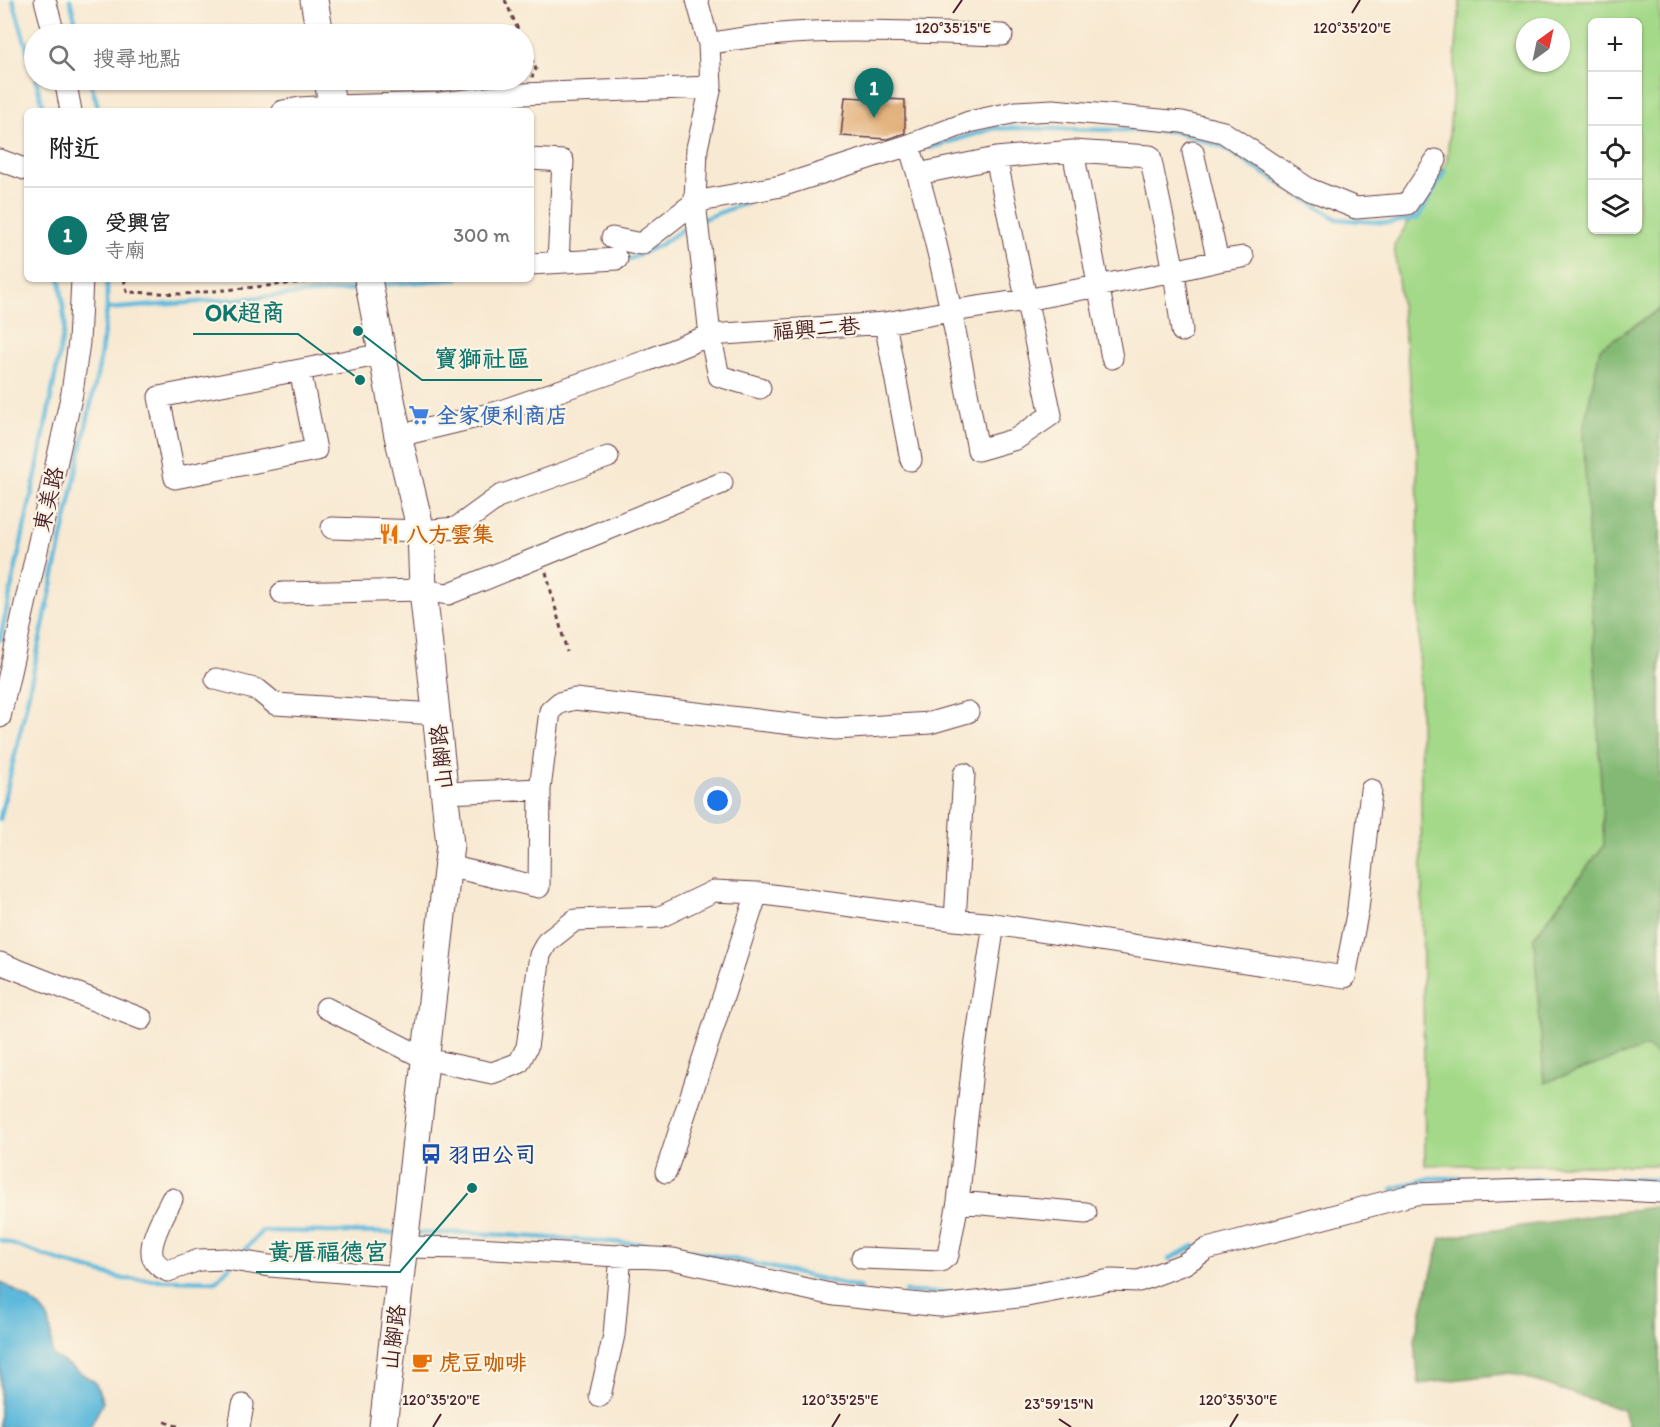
<!DOCTYPE html>
<html lang="zh-TW">
<meta charset="utf-8">
<style>
body{margin:0;font-family:Itim,"LXGW WenKai TC",sans-serif;background:#f6f6f6;color:#222}
.controls{position:absolute;right:18px;top:18px;display:grid;overflow:hidden;border-radius:9px;box-shadow:0 2px 4px #0004}
.controls button{width:54px;height:54px;display:grid;place-items:center;padding:0;border:0;border-bottom:2px solid #e0e0e0;background:#fff;color:#222;font:30px sans-serif}
.compass{position:absolute;left:1516px;top:18px;width:54px;height:54px;border-radius:50%;background:#fff;box-shadow:0 2px 4px #0004;rotate:33deg}
.you{position:absolute;left:718px;top:801px;width:21px;height:21px;margin:-15px;border:4px solid #fff;border-radius:50%;background:#1a73e8;box-shadow:0 0 0 9px #1a73e833}
.badge{display:grid;place-items:center;width:39px;height:39px;border-radius:50%;background:#0f766e;color:#fff;font-size:20px;font-weight:700}
.pin{position:absolute;translate:-50% -50px;filter:drop-shadow(0 2px 3px #0008)}
.pin::after{content:'';position:absolute;top:32px;width:21px;height:18px;background:inherit;clip-path:polygon(0 0,100% 0,50% 100%)}
.list{margin:0;padding:0;list-style:none}
h2{display:flex;justify-content:space-between;align-items:center;height:78px;margin:0;padding:0 24px;font-size:26px}
h2 small{font-size:20px;font-weight:400;color:#767676}
.list li{display:grid;grid-template-columns:39px 1fr auto;gap:18px;align-items:center;box-sizing:border-box;height:96px;padding:0 24px;border-top:2px solid #e0e0e0}
.list b{display:block;font-size:22px;white-space:nowrap}
.list p{margin:0;font-size:20px;white-space:nowrap;color:#767676}
.list em{font-size:20px;font-style:normal;color:#767676}
.icon{flex:none;width:33px;height:33px;fill:none;stroke:currentColor;stroke-width:2;stroke-linecap:round;stroke-linejoin:round}
.map{position:relative;flex:none;width:1660px;height:1427px;overflow:hidden}
.search{position:absolute;background:#fff;box-shadow:0 2px 4px #0004;left:24px;top:24px;width:510px;height:66px;display:flex;align-items:center;gap:15px;box-sizing:border-box;padding:0 21px;border-radius:33px;color:#767676;font-size:22px}
.panel{position:absolute;background:#fff;box-shadow:0 2px 4px #0004;left:24px;top:108px;width:510px;height:174px;border-radius:9px}
.map>svg:first-child{display:block}
.green{fill:#a4d989;stroke:#777c5a;stroke-width:1.5;fill-rule:evenodd}
.forest{fill:#83b975;stroke:#666c50;stroke-width:1.5}
.water{fill:#5db9db;stroke:#546c83;stroke-width:1.5}
.lines{fill:none;stroke-linecap:round;stroke-linejoin:round}
.stream{stroke:#5db9db;stroke-width:4.5}
.building{fill:#e0aa72}
.minor-casing{stroke:#643d44;stroke-width:23}
.major-casing{stroke:#643d44;stroke-width:29}
.path{stroke:#643d44;stroke-width:3;stroke-dasharray:4.5 4.5;stroke-linecap:butt}
.minor{stroke:#fff;stroke-width:21}
.major{stroke:#fff;stroke-width:27}
.ticks{fill:none;stroke:#4a1f2b;stroke-width:2}
.labels{text-anchor:middle;stroke-width:4.5;stroke-linejoin:round;paint-order:stroke}
.street-label{font-size:22px;fill:#4a1f2b;stroke:#fcf5e5}
.shop-label{font-size:22px;font-weight:bold;fill:#366cbe;stroke:#fcf5e5;text-anchor:start}
.food-label{font-size:22px;font-weight:bold;fill:#c56008;stroke:#fcf5e5;text-anchor:start}
.transit-label{font-size:22px;font-weight:bold;fill:#164399;stroke:#fcf5e5;text-anchor:start}
.ticks-label{font-size:15px;text-anchor:middle;fill:#4a1f2b;stroke:#fcf5e5;stroke-width:4.5;stroke-linejoin:round;paint-order:stroke}
.leader{fill:none;stroke:#0f766e;stroke-width:2}
.callout-dot{fill:#0f766e;stroke:#fcf5e5;stroke-width:2}
.callout-label{font-size:24px;text-anchor:middle;font-weight:bold;fill:#0f766e;stroke:#fcf5e5;stroke-width:4.5;stroke-linejoin:round;paint-order:stroke}
</style>
<div class="map">
<svg width="1660" height="1427" viewBox="0 0 1660 1427">
<rect width="100%" height="100%" fill="#fcf5e5"/>
<filter id="ink" filterUnits="userSpaceOnUse"><feTurbulence type="fractalNoise" baseFrequency=".0167" numOctaves="2"/><feDisplacementMap in="SourceGraphic" scale="12" xChannelSelector="R" yChannelSelector="G"/><feConvolveMatrix kernelMatrix="1 2 1 2 8 2 1 2 1" color-interpolation-filters="sRGB"/></filter>
<filter id="wash" filterUnits="userSpaceOnUse"><feTurbulence type="fractalNoise" baseFrequency=".008" numOctaves="4" result="noise"/><feDisplacementMap in="SourceGraphic" scale="24" xChannelSelector="R" yChannelSelector="G"/><feGaussianBlur stdDeviation="1.35" result="paint"/><feColorMatrix in="noise" values="0 0 0 0 0 0 0 0 0 0 0 0 0 0 0 0 0 1.4 0 .05"/><feComposite in="paint" operator="in"/></filter>
<g filter="url(#wash)">
<rect width="100%" height="100%" fill="#f8e9d2"/>
<path class="green" d="M 1460,0 L 1660,0 L 1660,1165 L 1425,1165 L 1417,441 L 1394,245 L 1447,161 ZM 1592,22 L 1638,22 L 1638,230 L 1592,230 ZM 1525,27 L 1561,27 L 1561,63 L 1525,63 Z"/>
<path class="forest" d="M 1660,309 L 1660,1057 L 1646,1047 L 1544,1083 L 1534,937 L 1604,845 L 1583,431 L 1600,348 Z
M 1660,1206 L 1660,1427 L 1628,1427 L 1623,1410 L 1511,1373 L 1419,1384 L 1414,1340 L 1441,1238 Z"/>
<path class="water" d="M 0,1282 C 15,1291 43,1304 49,1321 C 52,1331 51,1345 52,1355 L 95,1382 L 103,1402 L 90,1427 L 0,1427 Z"/>
<g class="lines">
<path class="stream" d="M 13,0 L 34,73
M 70,0 L 79,34
M 36,80 L 44,111
M 90,80 L 99,111
M 929,148 L 995,128 L 1173,131 L 1222,147 L 1337,219 L 1388,223 L 1418,218 L 1445,171
M 703,219 L 748,202
M 621,263 L 660,245 L 692,223
M 379,285 L 457,279
M 107,309 L 340,291 L 361,288
M 0,640 L 39,460 L 65,324 L 60,279
M 0,819 L 22,724 L 99,366 L 107,309 L 107,279
M 1616,1179 L 1660,1180
M 1392,1189 L 1431,1178 L 1544,1179
M 416,1233 L 471,1233 L 660,1245 L 747,1262 L 861,1288
M 0,1240 L 63,1262 L 124,1279 L 216,1281 L 230,1266
M 240,1255 L 262,1231 L 395,1233
M 1169,1259 L 1194,1246
M 998,1289 L 1070,1277
M 905,1292 L 966,1293"/>
</g>
<g id="blocks">
<path class="building" d="M 845,97 L 905,100 L 905,133 L 887,139 L 841,136 Z"/>
</g>
</g>
<g filter="url(#ink)">
<use href="#blocks" fill-opacity="0" stroke="#643d44" stroke-width="1.5"/>
<g class="lines">
<g class="minor-casing">
<path id="minor" d="M 45,0 L 54,34
M 697,0 L 709,44 L 711,87 L 697,148 L 695,202 L 710,335 L 719,376 L 760,388
M 709,44 C 805,24 905,32 1002,35
M 65,80 L 71,111
M 283,111 L 300,108 L 333,106 L 440,103 L 522,94 L 711,87
M 909,145 C 940,244 959,349 978,450 L 1016,439 L 1051,415 L 996,158
M 1073,151 L 1112,358
M 1193,152 L 1218,261
M 531,159 L 563,161 L 558,262
M 0,160 L 27,170
M 918,174 L 996,158 L 1073,151 L 1150,156 L 1174,271 L 1182,331
M 612,238 L 641,244 L 695,202 L 781,186 L 909,145 L 969,122 L 1016,112 L 1053,110 L 1182,122 L 1223,132 L 1309,189 L 1356,208 L 1407,204 L 1436,160
M 531,264 L 617,259
M 885,323 L 911,460
M 300,370 L 316,450 L 175,478 L 159,397 L 383,354
M 398,436 L 498,412 L 646,361 L 710,335 L 885,323 L 951,311 L 1026,300 L 1174,271 L 1218,261 L 1243,257
M 332,528 L 421,531 L 456,528 L 500,496 L 608,457
M 282,593 L 423,590 L 448,594 L 722,483
M 216,679 L 258,690 L 275,704 L 436,714
M 0,717 L 72,393 L 79,342 L 82,279
M 445,793 L 540,789
M 448,866 L 539,887 L 540,789 L 550,711 L 559,703 L 575,699 L 835,729 L 930,723 L 968,712
M 955,920 L 964,774
M 0,963 L 142,1019
M 326,1008 L 426,1059 L 492,1073 L 519,1063 L 527,1047 L 540,955 L 547,942 L 575,920 L 660,917 L 714,891 L 757,893 L 955,920 L 994,924 L 1345,977 L 1358,909 L 1371,790
M 666,1172 L 757,893
M 172,1199 C 165,1213 147,1243 153,1258 C 156,1265 162,1268 168,1271 L 199,1260 L 226,1259 L 270,1266 L 401,1277
M 958,1202 L 1086,1213
M 404,1247 L 475,1248 L 673,1259 L 834,1295 L 940,1306 L 1027,1296 L 1110,1280 L 1139,1281 L 1184,1264 L 1207,1249 L 1415,1194 L 1583,1188 L 1660,1192
M 862,1258 L 941,1261 L 948,1255 L 958,1202 L 973,1061 L 994,924
M 600,1396 L 614,1335 L 621,1255
M 239,1427 L 243,1405"/>
</g>
<g class="major-casing">
<path id="major" d="M 314,0 L 320,34
M 328,80 L 333,111
M 368,279 L 398,436 L 421,531 L 423,590 L 450,845 L 383,1427"/>
</g>
<path class="path" d="M 505,0 L 520,34
M 524,42 L 536,69 L 532,77
M 124,279 L 127,292 L 184,294 L 337,279
M 546,572 L 567,652
M 165,1422 L 180,1427"/>
<use href="#minor" class="minor"/>
<use href="#major" class="major"/>
</g>
</g>
<path class="ticks" d="M 953,13 L 962,0M 1352,13 L 1360,0M 1059,1419 L 1071,1427M 433,1427 L 441,1414M 832,1427 L 840,1414M 1230,1427 L 1238,1414"/>
<defs>
<g id="supermarket-bare" transform="scale(1.62)"><path d="M-6-5.5h2.5l.6 2H6L4.5 2H-2.5L-4.4-4H-6ZM-1.5 3.2a1.3 1.3 0 1 0 .1 0ZM3 3.2a1.3 1.3 0 1 0 .1 0Z" fill="#3f7fe0" stroke="#fcf5e5" stroke-width="2.5" paint-order="stroke"/></g>
<g id="restaurant-bare" transform="scale(1.62)"><path d="M-5-6h1v4h1v-4h1v4h1v-4h1v5L-1.5 .5V6h-2V.5L-5-1ZM5-6V6H3V1.5H1.5Q1.5-4 5-6Z" fill="#e8710a" stroke="#fcf5e5" stroke-width="2.5" paint-order="stroke"/></g>
<g id="bus-bare" transform="scale(1.62)"><path d="M-5-6H5V4H4V6H2V4H-2V6H-4V4H-5ZM-3.5-4V0h7V-4ZM-3.5 1.2v1.5H-2V1.2ZM2 1.2v1.5H3.5V1.2Z" fill="#1a4fb4" stroke="#fcf5e5" stroke-width="2.5" paint-order="stroke"/></g>
<g id="cafe-bare" transform="scale(1.62)"><path d="M-5.5-4.5H6V0H3Q3 3.5 0 3.5H-2.5Q-5.5 3.5-5.5 0ZM3-3.2v2h1.7v-2ZM-6 4.5H4V6H-6Z" fill="#e8710a" stroke="#fcf5e5" stroke-width="2.5" paint-order="stroke"/></g>
</defs>
<g fill-rule="evenodd">
<use href="#supermarket-bare" x="419" y="415"/>
<use href="#restaurant-bare" x="389" y="534"/>
<use href="#bus-bare" x="431" y="1154"/>
<use href="#cafe-bare" x="422" y="1362"/>
</g>
<g class="labels">
<g class="street-label">
<text transform="translate(816 328) rotate(-4)" y="8">福興二巷</text>
<text transform="translate(48 499) rotate(-77)" y="8">東美路</text>
<text transform="translate(441 757) rotate(-96)" y="8">山腳路</text>
<text transform="translate(393 1337) rotate(-83)" y="8">山腳路</text>
</g>
<g class="shop-label">
<text x="436" y="423">全家便利商店</text>
</g>
<g class="food-label">
<text x="406" y="542">八方雲集</text>
<text x="439" y="1370">虎豆咖啡</text>
</g>
<g class="transit-label">
<text x="448" y="1162">羽田公司</text>
</g>
</g>
<g class="ticks-label">
<text x="953" y="33">120°35'15"E</text>
<text x="1352" y="33">120°35'20"E</text>
<text x="441" y="1405">120°35'20"E</text>
<text x="840" y="1405">120°35'25"E</text>
<text x="1238" y="1405">120°35'30"E</text>
<text x="1059" y="1409">23°59'15"N</text>
</g>
<path class="leader" d="M360 380L298 334H193M358 331L422 380H542M472 1188L400 1272H256"/>
<g class="callout-dot">
<circle cx="360" cy="380" r="6"/>
<circle cx="358" cy="331" r="6"/>
<circle cx="472" cy="1188" r="6"/>
</g>
<g class="callout-label">
<text x="245" y="321">OK超商</text>
<text x="482" y="367">寶獅社區</text>
<text x="328" y="1260">黃厝福德宮</text>
</g>
</svg>
<div class="controls">
<button>+</button>
<button>−</button>
<button><svg class="icon" aria-label="locate" viewBox="0 0 24 24"><circle cx="12" cy="12" r="6"/><path d="M12 2v4M12 18v4M2 12h4M18 12h4"/></svg></button>
<button><svg class="icon" aria-label="layers" viewBox="0 0 24 24"><path d="M12 4l9 5-9 5-9-5zM3 14l9 5 9-5"/></svg></button>
</div>
<svg class="compass" viewBox="-18 -18 36 36"><path d="M0-13l5 13h-10z" fill="#e53935"/><path d="M0 13l5-13h-10z" fill="#767676"/></svg>
<div class="you"></div>
<div class="pin badge" style="left:874px;top:118px">1</div>
<div class="search"><svg class="icon" aria-label="search" viewBox="0 0 24 24"><circle cx="10" cy="10" r="6"/><path d="M15 15l6 6"/></svg>搜尋地點</div>
<section class="panel">
<h2>附近<small></small></h2>
<ul class="list">
<li><span class="badge">1</span><div><b>受興宮</b><p>寺廟</p></div><em>300 m</em></li>
</ul>
</section>
</div>
